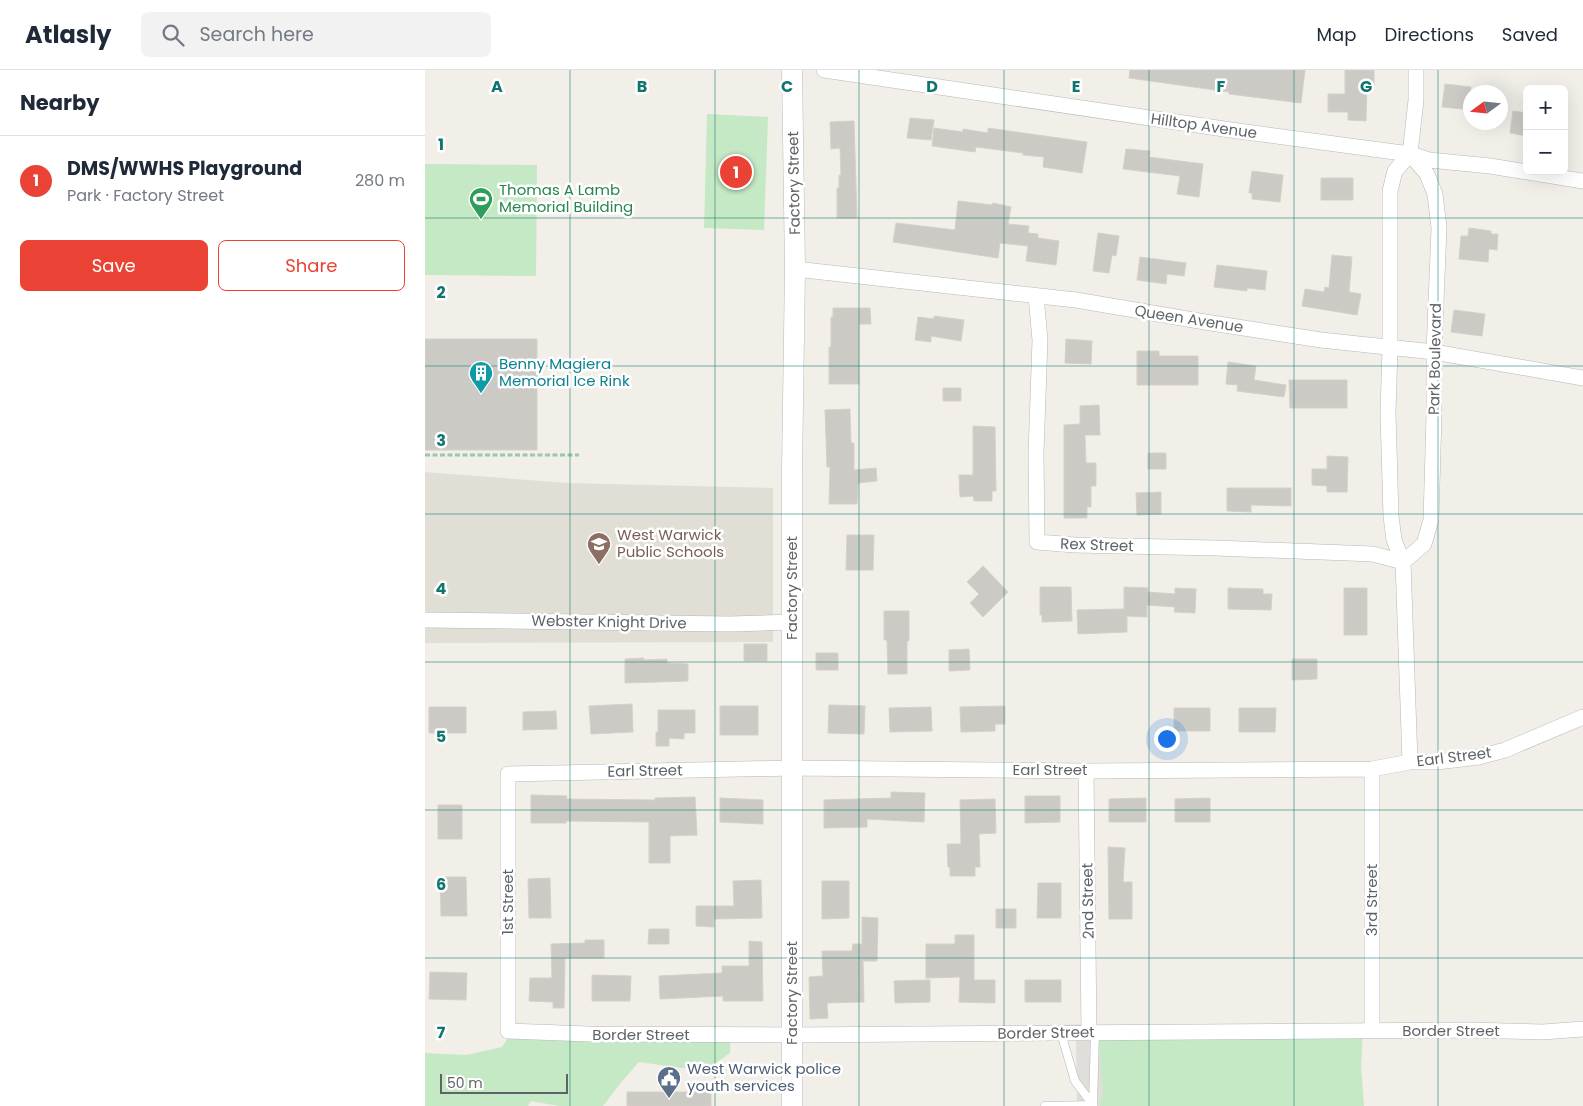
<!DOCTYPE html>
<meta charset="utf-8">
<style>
body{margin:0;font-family:Poppins,sans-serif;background:#f2f2f3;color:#1f2937}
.controls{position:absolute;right:15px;top:15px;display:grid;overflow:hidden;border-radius:8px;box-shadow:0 5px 20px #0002}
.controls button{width:45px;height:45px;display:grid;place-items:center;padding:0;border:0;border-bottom:1px solid #e0e1e3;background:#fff;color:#1f2937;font:25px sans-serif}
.compass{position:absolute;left:1038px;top:15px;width:45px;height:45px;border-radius:50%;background:#fff;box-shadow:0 5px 20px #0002;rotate:255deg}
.scale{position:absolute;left:15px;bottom:12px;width:128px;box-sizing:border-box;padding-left:5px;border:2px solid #5f6368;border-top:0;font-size:14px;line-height:18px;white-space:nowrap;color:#5f6368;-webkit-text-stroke:4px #fff;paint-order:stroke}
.you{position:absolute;left:741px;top:668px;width:18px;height:18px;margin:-12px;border:4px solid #fff;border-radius:50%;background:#1a73e8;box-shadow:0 0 0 8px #1a73e833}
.badge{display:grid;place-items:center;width:32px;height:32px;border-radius:50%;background:#ea4335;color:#fff;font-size:16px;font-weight:700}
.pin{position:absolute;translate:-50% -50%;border:2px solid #fff;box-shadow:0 1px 5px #0006}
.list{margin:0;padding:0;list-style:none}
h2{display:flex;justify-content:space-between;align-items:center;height:65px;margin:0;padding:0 20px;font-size:21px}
h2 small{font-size:16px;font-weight:400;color:#747a83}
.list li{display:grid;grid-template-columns:32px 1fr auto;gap:15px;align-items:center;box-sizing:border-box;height:90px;padding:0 20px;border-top:1px solid #e0e1e3}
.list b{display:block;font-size:19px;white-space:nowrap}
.list p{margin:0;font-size:16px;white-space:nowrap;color:#747a83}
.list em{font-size:16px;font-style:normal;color:#747a83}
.actions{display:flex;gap:10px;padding:15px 20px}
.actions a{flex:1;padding:11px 0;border:1px solid #ea4335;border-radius:8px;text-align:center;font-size:18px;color:#ea4335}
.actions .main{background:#ea4335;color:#fff}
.icon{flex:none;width:28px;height:28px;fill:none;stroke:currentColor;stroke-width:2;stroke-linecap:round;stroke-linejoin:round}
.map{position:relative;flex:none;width:1158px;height:1036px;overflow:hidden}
header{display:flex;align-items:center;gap:30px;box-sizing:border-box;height:70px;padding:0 25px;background:#fff;border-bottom:1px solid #e0e1e3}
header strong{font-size:24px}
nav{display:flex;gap:28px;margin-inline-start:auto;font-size:18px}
.search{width:350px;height:45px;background:#f2f2f3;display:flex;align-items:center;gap:12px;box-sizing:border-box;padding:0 18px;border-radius:8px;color:#747a83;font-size:19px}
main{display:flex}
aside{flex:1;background:#fff}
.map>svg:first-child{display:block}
.industrial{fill:#e0deda}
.education{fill:#e1ded6}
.green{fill:#c5e8c5}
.building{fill:#cccac5;stroke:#d6d1c6}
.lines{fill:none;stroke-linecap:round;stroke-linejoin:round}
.lane-casing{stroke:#b5b8bc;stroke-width:9}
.street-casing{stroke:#b5b8bc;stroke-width:16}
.secondary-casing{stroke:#b6babf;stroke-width:21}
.path{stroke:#9cc7a9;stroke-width:3;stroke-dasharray:5 2.5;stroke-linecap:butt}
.lane{stroke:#fff;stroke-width:8}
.street{stroke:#fff;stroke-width:15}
.secondary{stroke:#fff;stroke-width:20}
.grid{fill:none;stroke:#0f766e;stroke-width:1;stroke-opacity:0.55}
.labels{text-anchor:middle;stroke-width:5;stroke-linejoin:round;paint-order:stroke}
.street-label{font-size:15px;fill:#5f6368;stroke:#fff}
.leisure-label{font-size:15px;fill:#27864d;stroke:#fff;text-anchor:start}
.culture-label{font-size:15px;fill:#0d838f;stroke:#fff;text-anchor:start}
.education-label{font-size:15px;fill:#785e54;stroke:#fff;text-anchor:start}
.service-label{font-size:15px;fill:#4e5e75;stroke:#fff;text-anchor:start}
.grid-label{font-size:16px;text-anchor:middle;font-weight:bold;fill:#0f766e;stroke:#fff;stroke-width:5;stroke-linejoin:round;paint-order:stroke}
</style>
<header>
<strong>Atlasly</strong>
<div class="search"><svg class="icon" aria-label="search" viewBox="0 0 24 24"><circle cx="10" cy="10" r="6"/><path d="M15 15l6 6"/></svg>Search here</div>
<nav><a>Map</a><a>Directions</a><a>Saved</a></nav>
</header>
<main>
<aside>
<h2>Nearby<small></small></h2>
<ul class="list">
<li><span class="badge">1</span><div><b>DMS/WWHS Playground</b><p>Park · Factory Street</p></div><em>280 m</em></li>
</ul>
<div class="actions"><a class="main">Save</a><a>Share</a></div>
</aside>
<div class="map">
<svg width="1158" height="1036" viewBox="0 0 1158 1036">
<rect width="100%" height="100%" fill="#f1efe8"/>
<path class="industrial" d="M 651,966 L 673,966 L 679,1023 L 675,1032 L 675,1036 L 652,1036 Z"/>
<path class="education" d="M 0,402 L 143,413 L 348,418 L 348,572 L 0,573 Z"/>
<path class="green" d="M 282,44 L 343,47 L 339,160 L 279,158 Z
M 0,94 L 112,95 L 111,206 L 0,205 Z
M 306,961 L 305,983 L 288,995 L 257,998 L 214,992 L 198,1010 L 178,1036 L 134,1036 L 106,1031 L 103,1036 L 0,1036 L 0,983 L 41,985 L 77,977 L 85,965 Z
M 938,963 L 936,996 L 939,1036 L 675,1036 L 675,1032 L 678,1023 L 673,966 Z"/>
<path class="building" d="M 705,0 L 880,0 L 876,33 L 804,24 L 804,22 L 704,8 Z
M 920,0 L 949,0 L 949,15 L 942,15 L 941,51 L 923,50 L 923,42 L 903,42 L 903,24 L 920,24 Z
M 1020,14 L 1046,17 L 1044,32 L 1039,31 L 1038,39 L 1017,37 Z
M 1088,41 L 1102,43 L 1102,66 L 1085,63 Z
M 485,48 L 509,50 L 506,70 L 482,68 Z
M 429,51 L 432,148 L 412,148 L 412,118 L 414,118 L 414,105 L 416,105 L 415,78 L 406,79 L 405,52 Z
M 509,58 L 538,62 L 538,59 L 563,63 L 563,58 L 662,72 L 657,103 L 618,97 L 619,87 L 598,85 L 598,83 L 551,77 L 550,82 L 507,76 Z
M 701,79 L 725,81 L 724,87 L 778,94 L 774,127 L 752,124 L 755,106 L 698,99 Z
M 827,101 L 858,105 L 855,132 L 827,129 L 827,123 L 824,123 Z
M 896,108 L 928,108 L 928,130 L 896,130 Z
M 533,131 L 567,135 L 568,133 L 586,137 L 583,154 L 604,156 L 603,163 L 613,164 L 613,168 L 634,171 L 631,195 L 601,191 L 603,176 L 575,173 L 573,188 L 468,172 L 471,153 L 530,160 Z
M 1044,158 L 1066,161 L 1066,164 L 1073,164 L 1072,180 L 1064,179 L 1063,192 L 1034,189 L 1036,166 L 1043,166 Z
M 673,163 L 694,166 L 691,186 L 687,185 L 684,203 L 668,201 Z
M 907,185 L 927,187 L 924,222 L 936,224 L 932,245 L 877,236 L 880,219 L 899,222 L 900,217 L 904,218 Z
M 715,187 L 761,193 L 759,206 L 742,204 L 741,214 L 712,210 Z
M 792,195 L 842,201 L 840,220 L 822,218 L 822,221 L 789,217 Z
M 408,238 L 445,238 L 446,254 L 434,254 L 434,314 L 404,314 L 404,277 L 406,277 L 406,247 L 408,247 Z
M 1029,240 L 1060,244 L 1057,266 L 1026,262 Z
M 509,246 L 539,250 L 536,271 L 506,266 L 506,272 L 490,270 L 493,247 L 509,249 Z
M 0,269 L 112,269 L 112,380 L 0,380 Z
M 641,269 L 667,271 L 666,294 L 640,293 Z
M 712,281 L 734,281 L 734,286 L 773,286 L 773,315 L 712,315 Z
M 803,292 L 831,296 L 829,310 L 861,315 L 859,327 L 812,321 L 813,315 L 801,314 Z
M 864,310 L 922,310 L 922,338 L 865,338 Z
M 518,318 L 536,318 L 536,331 L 518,331 Z
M 674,335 L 675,365 L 660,365 L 661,393 L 671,393 L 671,416 L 666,416 L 666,437 L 662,437 L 662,448 L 639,448 L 639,355 L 655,354 L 655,336 Z
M 425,339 L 426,373 L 429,373 L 429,400 L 451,398 L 452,411 L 433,413 L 432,434 L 404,434 L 405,397 L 402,397 L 400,340 Z
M 548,356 L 570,357 L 571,421 L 567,421 L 567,431 L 549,431 L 548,426 L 535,427 L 534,405 L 548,405 Z
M 723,383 L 741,383 L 741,399 L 723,399 Z
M 902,386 L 923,387 L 922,422 L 902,422 L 902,416 L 887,415 L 887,399 L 902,399 Z
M 802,418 L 866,418 L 866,436 L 826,435 L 826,442 L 802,441 Z
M 736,422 L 736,444 L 712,445 L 711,423 Z
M 422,465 L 449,465 L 448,500 L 421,500 Z
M 558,496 L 583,522 L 558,547 L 545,533 L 554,524 L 542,512 Z
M 615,517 L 646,517 L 647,551 L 617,552 L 617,545 L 615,545 Z
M 699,517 L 723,518 L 722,522 L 750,524 L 750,518 L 771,519 L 770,543 L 749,542 L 750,537 L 722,535 L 722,547 L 702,546 L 702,562 L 653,564 L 652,540 L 699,539 Z
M 803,518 L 838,519 L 838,524 L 847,524 L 846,540 L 803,539 Z
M 919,518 L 942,518 L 942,565 L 919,565 Z
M 459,541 L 484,541 L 484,571 L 482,571 L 482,604 L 463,604 L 462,570 L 459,570 Z
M 319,574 L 342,574 L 342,591 L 319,591 Z
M 544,579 L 545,600 L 524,601 L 524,580 Z
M 391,583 L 413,583 L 413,600 L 391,600 Z
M 219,588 L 219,590 L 242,589 L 242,593 L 263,594 L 263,611 L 200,613 L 200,589 Z
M 867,589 L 892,589 L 892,609 L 867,610 Z
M 207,634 L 208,662 L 166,664 L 164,636 Z
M 404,635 L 440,636 L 439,664 L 403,663 Z
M 295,636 L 333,636 L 333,665 L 295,665 Z
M 580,636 L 580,654 L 570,654 L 570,661 L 536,662 L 535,637 Z
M 4,637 L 41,637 L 41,663 L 4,663 Z
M 506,637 L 507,661 L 465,662 L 464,638 Z
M 749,638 L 785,638 L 785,661 L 749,661 Z
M 814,638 L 851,638 L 850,662 L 814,662 Z
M 233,640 L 270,640 L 270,663 L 259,663 L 259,669 L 244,668 L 244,676 L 231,676 L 231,662 L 233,662 Z
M 131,641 L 132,659 L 98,660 L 98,642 Z
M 466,722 L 500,723 L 499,752 L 442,749 L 442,757 L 399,758 L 399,730 L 466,728 Z
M 106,725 L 142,726 L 141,729 L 230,730 L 230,728 L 270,727 L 272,765 L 245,766 L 245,793 L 224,793 L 224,752 L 141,751 L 141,753 L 106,753 Z
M 600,726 L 635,726 L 635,752 L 600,753 Z
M 295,728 L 338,730 L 338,754 L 295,752 Z
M 721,728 L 721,752 L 684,752 L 684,729 Z
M 785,728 L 785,752 L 750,752 L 750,729 Z
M 570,729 L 571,763 L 554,764 L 555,797 L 550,797 L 550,806 L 525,806 L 525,797 L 523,797 L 522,774 L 536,774 L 535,730 Z
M 13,735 L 37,735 L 37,769 L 13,769 Z
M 683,777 L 700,778 L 698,812 L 707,812 L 707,849 L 684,849 Z
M 15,807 L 41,807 L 42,846 L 16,846 Z
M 125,808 L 126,848 L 104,848 L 103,809 Z
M 336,810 L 337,848 L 289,849 L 289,857 L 271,856 L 271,836 L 309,836 L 308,811 Z
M 397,811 L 424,811 L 424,848 L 397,849 Z
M 613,813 L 636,813 L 636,848 L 612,848 Z
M 571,839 L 591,839 L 591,858 L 571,858 Z
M 437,847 L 453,848 L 452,891 L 438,891 L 439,932 L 402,933 L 403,948 L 385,949 L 384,907 L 398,906 L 397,881 L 427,881 L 428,874 L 437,874 Z
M 224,859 L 244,859 L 244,874 L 223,874 Z
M 530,865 L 549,865 L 549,910 L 570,910 L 570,933 L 534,932 L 535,907 L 501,908 L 501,874 L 530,874 Z
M 160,870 L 179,870 L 179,888 L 140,888 L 139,938 L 128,938 L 128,932 L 104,931 L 105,908 L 127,908 L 126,874 L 160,873 Z
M 324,871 L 337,872 L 338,931 L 298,931 L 298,926 L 235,929 L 234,906 L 297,903 L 297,896 L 324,896 Z
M 5,902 L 42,903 L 41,930 L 4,929 Z
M 167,905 L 206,906 L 205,931 L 167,931 Z
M 505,910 L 505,932 L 470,933 L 469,911 Z
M 600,910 L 636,910 L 636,932 L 600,932 Z
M 202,1022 L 286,1022 L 286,1036 L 202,1036 Z"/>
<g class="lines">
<g class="lane-casing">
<path id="lane" d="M 636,963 L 650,1011 L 668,1035
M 620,1036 L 668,1035
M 668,1036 L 670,962"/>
</g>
<g class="street-casing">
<path id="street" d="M 399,0 L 813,61 L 985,84 L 1004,90 L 1065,96 L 1158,111
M 370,199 L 651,230 L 780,252 L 896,270 L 1009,282 L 1158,308
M 611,226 L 615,270 L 611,383 L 612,472 L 650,475 L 791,478 L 948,484 L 978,492
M 978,492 L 999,474 L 1006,450 L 1009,345 L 1009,282 L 1014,158 L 1010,124 L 1002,104 L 986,85
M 0,550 L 305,554 L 367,552
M 1158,647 L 1080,680 L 1054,687 L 1012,692 L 985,692 L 947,699 L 661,701 L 367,698 L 83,704 L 83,961 L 164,964 L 367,965 L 1042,960 L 1118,962 L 1158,959
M 985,692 L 978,492 L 969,470 L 966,446 L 963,343 L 965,278 L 965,121 L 970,101 L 985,84 L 991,30 L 991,0
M 947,699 L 947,961
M 661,701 L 664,962"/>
</g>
<g class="secondary-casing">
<path id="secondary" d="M 367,0 L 370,199 L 367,400 L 367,1036"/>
</g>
<path class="path" d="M 0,385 L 154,385"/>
<use href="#lane" class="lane"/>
<use href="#street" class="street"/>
<use href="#secondary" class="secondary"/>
</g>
<path class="grid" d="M 145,0 L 145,1036M 290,0 L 290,1036M 434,0 L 434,1036M 579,0 L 579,1036M 724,0 L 724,1036M 869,0 L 869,1036M 1013,0 L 1013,1036M 0,148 L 1158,148M 0,296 L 1158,296M 0,444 L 1158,444M 0,592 L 1158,592M 0,740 L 1158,740M 0,888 L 1158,888"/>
<defs>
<g id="stadium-pin" transform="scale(1.25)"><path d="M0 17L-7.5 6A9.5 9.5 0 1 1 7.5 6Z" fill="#2e9e5b" stroke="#fff"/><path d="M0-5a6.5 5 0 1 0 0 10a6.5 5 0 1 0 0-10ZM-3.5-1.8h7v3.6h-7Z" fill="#fff"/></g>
<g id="building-pin" transform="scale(1.25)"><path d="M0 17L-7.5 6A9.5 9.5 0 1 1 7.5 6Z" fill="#0f9aa8" stroke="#fff"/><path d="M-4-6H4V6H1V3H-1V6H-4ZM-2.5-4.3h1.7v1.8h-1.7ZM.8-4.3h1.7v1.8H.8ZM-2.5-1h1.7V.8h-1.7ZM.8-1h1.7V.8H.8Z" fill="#fff"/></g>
<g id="school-pin" transform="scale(1.25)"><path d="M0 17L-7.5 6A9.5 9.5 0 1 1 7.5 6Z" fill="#8d6e63" stroke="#fff"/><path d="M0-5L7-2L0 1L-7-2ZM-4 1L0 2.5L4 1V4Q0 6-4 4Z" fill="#fff"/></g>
<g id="civic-pin" transform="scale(1.25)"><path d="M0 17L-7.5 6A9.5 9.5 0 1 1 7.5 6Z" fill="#5c6f8a" stroke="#fff"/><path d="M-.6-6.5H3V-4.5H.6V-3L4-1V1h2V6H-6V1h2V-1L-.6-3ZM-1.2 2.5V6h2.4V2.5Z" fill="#fff"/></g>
</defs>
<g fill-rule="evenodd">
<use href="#stadium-pin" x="56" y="129"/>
<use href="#building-pin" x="56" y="303"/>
<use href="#school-pin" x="174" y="474"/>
<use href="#civic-pin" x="244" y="1008"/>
</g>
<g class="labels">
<g class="street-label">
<text transform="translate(779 56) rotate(8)" y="5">Hilltop Avenue</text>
<text transform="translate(369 113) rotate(-91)" y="5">Factory Street</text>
<text transform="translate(764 249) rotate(9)" y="5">Queen Avenue</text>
<text transform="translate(1010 289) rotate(-89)" y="5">Park Boulevard</text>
<text transform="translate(672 475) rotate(2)" y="5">Rex Street</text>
<text transform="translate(367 518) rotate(-90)" y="5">Factory Street</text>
<text transform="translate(184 552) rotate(1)" y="5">Webster Knight Drive</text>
<text transform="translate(1029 687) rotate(-7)" y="5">Earl Street</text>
<text x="625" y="705">Earl Street</text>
<text transform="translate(220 701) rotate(-1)" y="5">Earl Street</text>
<text transform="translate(947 830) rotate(-90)" y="5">3rd Street</text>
<text transform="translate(663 831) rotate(-91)" y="5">2nd Street</text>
<text transform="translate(83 832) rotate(-90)" y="5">1st Street</text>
<text transform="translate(367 923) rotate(-90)" y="5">Factory Street</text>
<text x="1026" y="966">Border Street</text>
<text transform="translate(621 963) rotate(-1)" y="5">Border Street</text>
<text x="216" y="970">Border Street</text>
</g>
<g class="leisure-label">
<text x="74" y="125">Thomas A Lamb<tspan x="74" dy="17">Memorial Building</tspan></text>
</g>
<g class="culture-label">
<text x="74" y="299">Benny Magiera<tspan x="74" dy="17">Memorial Ice Rink</tspan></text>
</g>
<g class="education-label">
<text x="192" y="470">West Warwick<tspan x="192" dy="17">Public Schools</tspan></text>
</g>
<g class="service-label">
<text x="262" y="1004">West Warwick police<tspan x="262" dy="17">youth services</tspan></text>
</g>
</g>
<g class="grid-label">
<text x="72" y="22">A</text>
<text x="217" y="22">B</text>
<text x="362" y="22">C</text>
<text x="507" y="22">D</text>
<text x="651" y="22">E</text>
<text x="796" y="22">F</text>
<text x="941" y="22">G</text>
<text x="16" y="80">1</text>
<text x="16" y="228">2</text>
<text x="16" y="376">3</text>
<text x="16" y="524">4</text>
<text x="16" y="672">5</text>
<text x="16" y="820">6</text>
<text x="16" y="968">7</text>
</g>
</svg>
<div class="controls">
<button>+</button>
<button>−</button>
</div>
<svg class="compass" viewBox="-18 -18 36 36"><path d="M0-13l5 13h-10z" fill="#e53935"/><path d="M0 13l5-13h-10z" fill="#747a83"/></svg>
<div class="scale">50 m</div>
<div class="you"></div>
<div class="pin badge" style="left:311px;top:102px">1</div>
</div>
</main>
